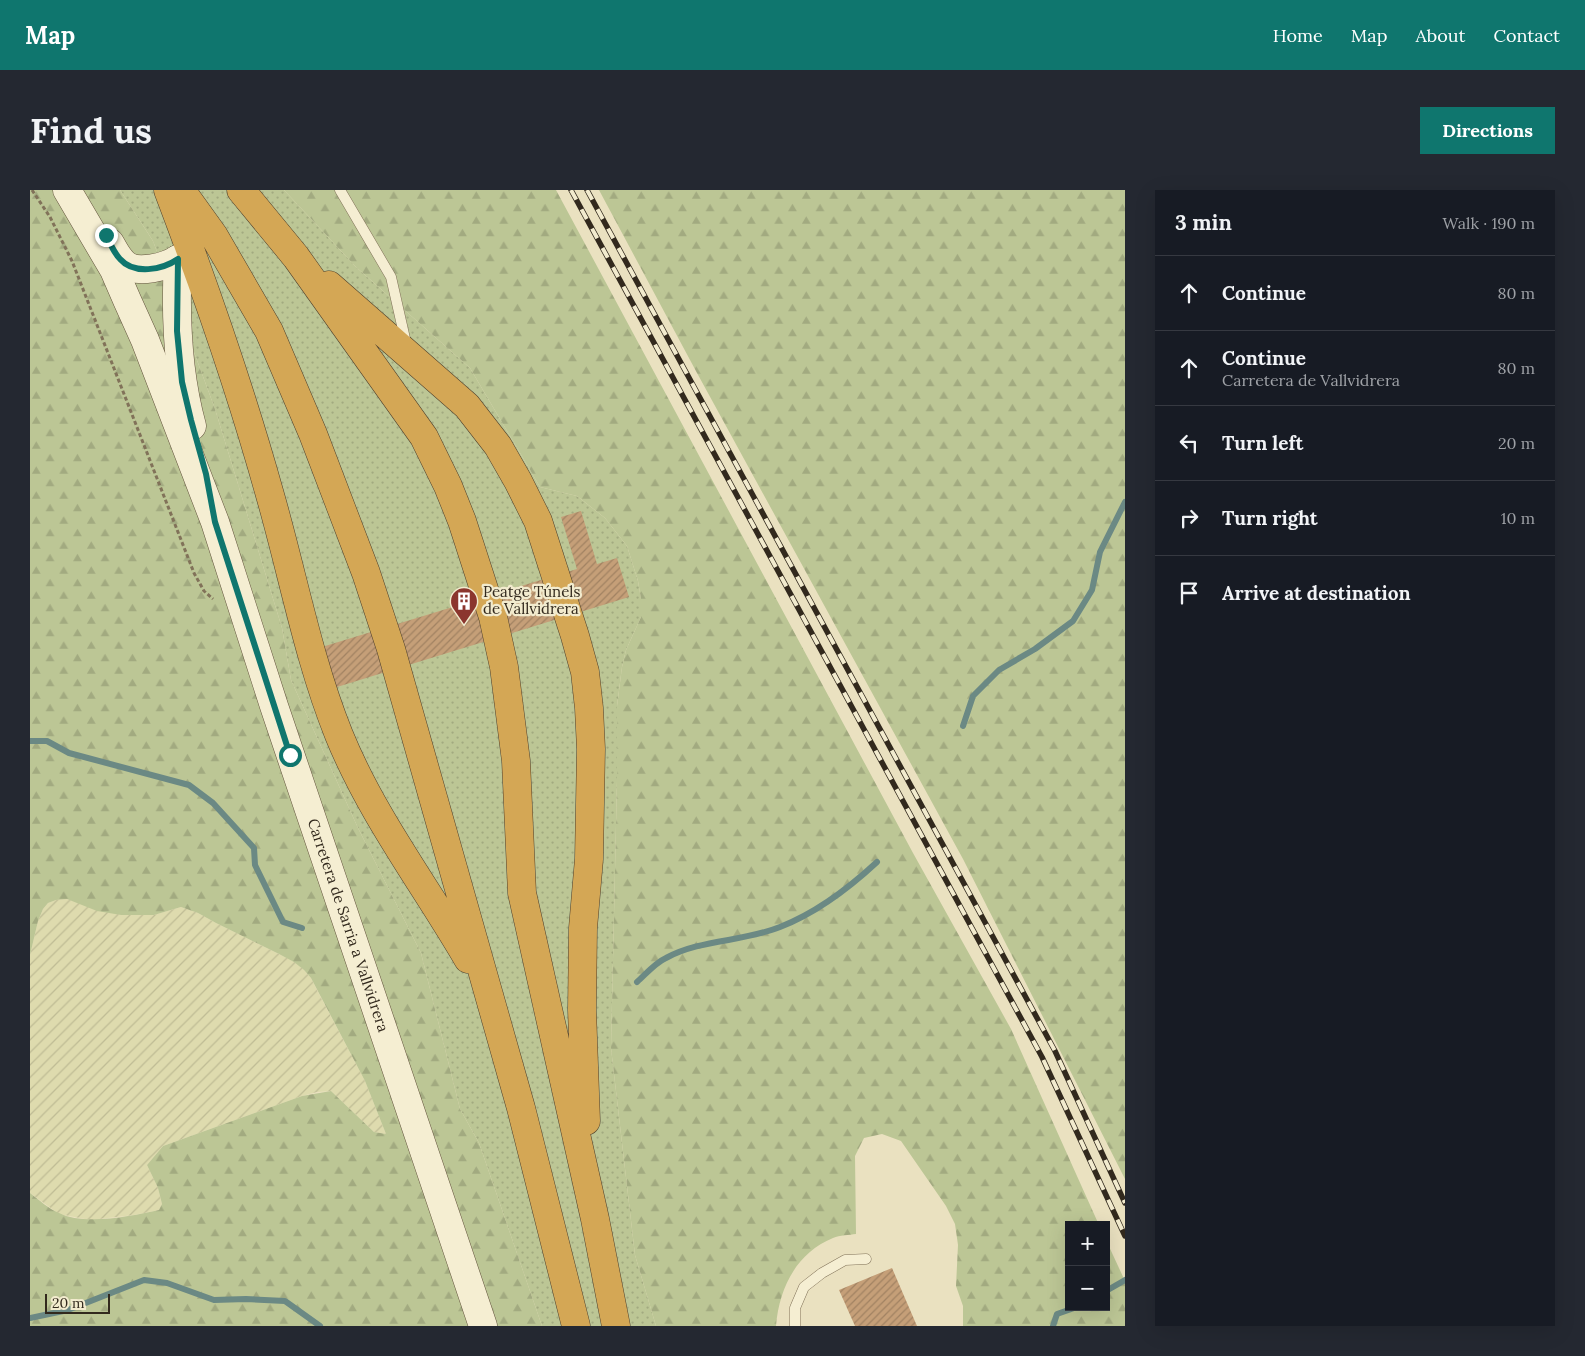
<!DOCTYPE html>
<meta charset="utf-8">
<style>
body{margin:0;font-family:Lora,serif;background:#242831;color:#f1f3f6}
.controls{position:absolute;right:15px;bottom:15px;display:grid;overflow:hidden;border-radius:0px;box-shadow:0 5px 20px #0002}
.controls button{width:45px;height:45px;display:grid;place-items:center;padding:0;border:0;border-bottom:1px solid #363941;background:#171b24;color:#f1f3f6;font:25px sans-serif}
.scale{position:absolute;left:15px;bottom:12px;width:65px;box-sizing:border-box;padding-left:5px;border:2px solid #32291d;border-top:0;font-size:14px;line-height:18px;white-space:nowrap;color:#32291d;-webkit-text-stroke:4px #f2ebce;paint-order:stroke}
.stop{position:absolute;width:15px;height:15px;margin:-11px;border:4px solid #0f766e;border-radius:50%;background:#fff}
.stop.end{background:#0f766e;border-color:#fff;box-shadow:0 1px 5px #0008}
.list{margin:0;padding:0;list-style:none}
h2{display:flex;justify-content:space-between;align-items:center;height:65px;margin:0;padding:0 20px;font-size:21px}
h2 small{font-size:16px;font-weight:400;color:#9ea1a6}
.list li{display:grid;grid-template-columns:32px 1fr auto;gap:15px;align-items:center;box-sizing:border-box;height:75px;padding:0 20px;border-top:1px solid #363941}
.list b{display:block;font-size:19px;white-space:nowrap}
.list p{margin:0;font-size:16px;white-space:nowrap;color:#9ea1a6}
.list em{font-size:16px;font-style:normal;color:#9ea1a6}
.icon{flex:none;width:28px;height:28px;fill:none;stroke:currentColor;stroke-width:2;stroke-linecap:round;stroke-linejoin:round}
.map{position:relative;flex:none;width:1095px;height:1136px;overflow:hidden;border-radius:0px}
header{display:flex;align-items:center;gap:30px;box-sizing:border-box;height:70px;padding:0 25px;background:#0f766e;color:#fff}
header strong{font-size:24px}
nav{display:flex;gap:28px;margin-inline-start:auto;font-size:18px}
.intro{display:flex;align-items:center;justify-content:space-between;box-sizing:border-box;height:120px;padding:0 30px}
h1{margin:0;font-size:35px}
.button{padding:12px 22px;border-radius:0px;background:#0f766e;color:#fff;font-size:18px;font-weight:700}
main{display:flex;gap:30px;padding:0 30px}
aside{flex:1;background:#171b24;border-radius:0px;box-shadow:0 5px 20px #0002}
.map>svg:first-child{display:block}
.farmland{fill:url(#farmland-furrows)}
.green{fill:url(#green-dots)}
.forest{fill:url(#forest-firs)}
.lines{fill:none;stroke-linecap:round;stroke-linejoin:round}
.stream{stroke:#6b8984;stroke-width:6}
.building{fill:url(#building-hatch)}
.lane-casing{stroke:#817259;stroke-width:11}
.secondary-casing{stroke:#63533d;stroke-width:29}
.highway-casing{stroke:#4f402d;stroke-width:29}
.path{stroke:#817259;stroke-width:3;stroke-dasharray:4 2.5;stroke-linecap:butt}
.lane{stroke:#f5eed2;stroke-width:10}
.secondary{stroke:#f5eed2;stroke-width:28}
.highway{stroke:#d4a755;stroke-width:28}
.rail-casing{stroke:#32291d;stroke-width:5.5}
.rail{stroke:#f2ebce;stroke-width:4;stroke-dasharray:11;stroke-linecap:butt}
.route{stroke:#0f766e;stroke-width:6}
.labels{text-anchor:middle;stroke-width:4.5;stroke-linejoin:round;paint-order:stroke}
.poi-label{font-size:15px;fill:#32291d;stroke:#f2ebce;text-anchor:start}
.street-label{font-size:15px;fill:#32291d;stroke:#f2ebce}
</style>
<header>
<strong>Map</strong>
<nav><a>Home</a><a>Map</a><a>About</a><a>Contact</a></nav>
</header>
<div class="intro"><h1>Find us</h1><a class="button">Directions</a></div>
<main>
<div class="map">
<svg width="1095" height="1136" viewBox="0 0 1095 1136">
<defs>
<pattern id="farmland-furrows" width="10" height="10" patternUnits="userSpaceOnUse" patternTransform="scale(1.25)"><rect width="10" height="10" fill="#dedbae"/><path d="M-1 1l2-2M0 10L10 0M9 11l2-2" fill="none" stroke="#bfbc95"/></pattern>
<pattern id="green-dots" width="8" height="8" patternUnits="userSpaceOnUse" patternTransform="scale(1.25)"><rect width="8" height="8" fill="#bcc695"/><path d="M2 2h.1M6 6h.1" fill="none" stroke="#a2aa80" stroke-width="1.8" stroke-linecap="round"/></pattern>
<pattern id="forest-firs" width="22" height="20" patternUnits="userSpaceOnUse" patternTransform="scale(1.25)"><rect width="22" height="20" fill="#bcc695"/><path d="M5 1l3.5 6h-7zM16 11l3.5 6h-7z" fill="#a2aa80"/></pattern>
<pattern id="building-hatch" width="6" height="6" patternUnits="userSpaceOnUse" patternTransform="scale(1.25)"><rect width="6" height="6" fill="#c59f78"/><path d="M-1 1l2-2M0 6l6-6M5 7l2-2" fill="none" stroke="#a18262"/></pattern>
</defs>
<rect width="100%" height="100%" fill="#eae1c0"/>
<path class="farmland" d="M 37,709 L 91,725 L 124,725 L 151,717 L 168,723 L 186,733 L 265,772 L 274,780 L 281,788 L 288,802 L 335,891 L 356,944 L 344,942 L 301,901 L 287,902 L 272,906 L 133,956 L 117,975 L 128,998 L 132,1014 L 129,1020 L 104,1025 L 60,1030 L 29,1024 L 0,1003 L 0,765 L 8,731 L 13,719 L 18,713 L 26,710 Z"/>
<path class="green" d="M 90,0 L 254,0 L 326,77 L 440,178 L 510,297 L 547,306 L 575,328 L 597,356 L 608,391 L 611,409 L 611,427 L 596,460 L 592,477 L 587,516 L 587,591 L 581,858 L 605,1065 L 626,1136 L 512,1136 L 449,953 L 430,919 L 391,763 L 328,638 L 261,490 L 252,438 L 185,219 L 123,51 Z"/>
<path class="forest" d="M 0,0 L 90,0 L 123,51 L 185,219 L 252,438 L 261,490 L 328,638 L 391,763 L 430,919 L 449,953 L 512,1136 L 0,1136 L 0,1003 C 9,1010 19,1019 29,1023 C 54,1036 102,1026 129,1020 L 132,1014 L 128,998 L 117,975 L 133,956 L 272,906 L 301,901 L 344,942 L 356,944 L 335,891 L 281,788 L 274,780 L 264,772 L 249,764 L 186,733 L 168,723 L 151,717 L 124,725 L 91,725 L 67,721 L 37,709 L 26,710 L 18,713 L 13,719 L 8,731 L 0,765 Z
M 254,0 L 526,0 L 883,663 L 981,839 L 1069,1035 L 1039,1035 L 1039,1117 L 1076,1117 L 1076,1050 L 1095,1091 L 1095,1136 L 933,1136 L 933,1116 L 926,1096 L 928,1055 L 925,1034 L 916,1016 L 871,951 L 852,944 L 834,948 L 825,966 L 826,1044 C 819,1045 810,1045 803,1048 C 766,1063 749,1099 746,1136 L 626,1136 L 605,1065 L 581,858 L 587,591 L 587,516 L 592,477 L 596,460 L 611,427 L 611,409 L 608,391 L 597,356 L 575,328 L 547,306 L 510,297 L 440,178 L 326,77 Z
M 569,0 L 1095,0 L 1095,989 L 933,669 L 667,183 Z"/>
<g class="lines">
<path class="stream" d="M 933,536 L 943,506 L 969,480 L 1005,459 L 1043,431 L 1062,400 L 1070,362 L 1095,312
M 0,551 L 17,551 L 39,563 L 159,595 L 183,613 L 224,658 L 225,675 L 253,732 L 272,738
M 607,792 C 616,784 625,773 636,768 C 671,749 713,752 750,737 C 786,723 819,698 847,672
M 1076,1101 L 1095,1090
M 0,1128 L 38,1120 L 114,1090 L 137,1093 L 184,1110 L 216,1109 L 255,1111 L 290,1136
M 1023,1136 L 1027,1124 L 1047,1117"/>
</g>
<path class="building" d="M 551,321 L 567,374 L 587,368 L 599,407 L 281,505 L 269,464 L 547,379 L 531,327 Z
M 862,1078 L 887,1136 L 825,1136 L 809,1100 Z"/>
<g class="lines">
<g class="lane-casing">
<path id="lane" d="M 310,0 L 361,87 L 376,153
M 765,1136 L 765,1118 L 774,1097 L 792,1083 L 815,1070 L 836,1069"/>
</g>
<g class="secondary-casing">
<g id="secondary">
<path id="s1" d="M 37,0 L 84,80 L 97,110 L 115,150 L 185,332 L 244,516 L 453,1136"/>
<path d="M 80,53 C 85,61 88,69 96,75 C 108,84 136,77 148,69"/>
<path d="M 148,69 C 145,125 147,181 162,236"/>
</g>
</g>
<g class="highway-casing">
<path id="highway" d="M 138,0 C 176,100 211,201 240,305 C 263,385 278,468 309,545 C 342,626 395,695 438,769
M 151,0 L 184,46 L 239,141 L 283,244 L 336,383 L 361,459 L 491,918 L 546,1136
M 211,0 L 266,67 L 394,247 L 418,296 L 432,331 L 463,427 L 474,477 L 486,571 L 492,703 L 565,1029 L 586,1136
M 299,95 L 437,216 L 468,256 L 488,291 L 508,331 L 545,446 L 555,482 L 559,518 L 561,559 L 559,669 L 553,738 L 552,820 L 556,931"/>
</g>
<path class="path" d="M 2,0 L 20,27 L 42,71 L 164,383 L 174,401 L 183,409"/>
<use href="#lane" class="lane"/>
<use href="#secondary" class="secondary"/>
<use href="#highway" class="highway"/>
<g class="rail-casing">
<path id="rail" d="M 541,0 L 1012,867 L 1095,1046
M 557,0 L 1025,861 L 1095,1013"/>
</g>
<use href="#rail" class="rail"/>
</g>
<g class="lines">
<path class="route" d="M 76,45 C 80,53 84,63 90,69 C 104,85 132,80 148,69 L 147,141 L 152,192 L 161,230 L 176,284 L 185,332 L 260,565"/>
</g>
<defs>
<g id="building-pin" transform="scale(1.4375)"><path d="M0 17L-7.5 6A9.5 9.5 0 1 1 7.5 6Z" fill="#8b362e" stroke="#f2ebce"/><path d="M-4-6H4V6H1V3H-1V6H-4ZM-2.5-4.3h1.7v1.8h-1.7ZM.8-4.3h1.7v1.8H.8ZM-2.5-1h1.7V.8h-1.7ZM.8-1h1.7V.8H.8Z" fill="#fff"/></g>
</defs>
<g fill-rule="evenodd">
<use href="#building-pin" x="434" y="411"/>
</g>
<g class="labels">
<g class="poi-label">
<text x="453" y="407">Peatge Túnels<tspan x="453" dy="17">de Vallvidrera</tspan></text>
</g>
<g class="street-label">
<text dy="5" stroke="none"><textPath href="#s1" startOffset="789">Carretera de Sarria a Vallvidrera</textPath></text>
</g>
</g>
</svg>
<div class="controls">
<button>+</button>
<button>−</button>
</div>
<div class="scale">20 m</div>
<div class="stop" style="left:260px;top:565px"></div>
<div class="stop end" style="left:76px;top:45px"></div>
</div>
<aside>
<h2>3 min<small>Walk · 190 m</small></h2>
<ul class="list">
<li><svg class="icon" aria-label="ahead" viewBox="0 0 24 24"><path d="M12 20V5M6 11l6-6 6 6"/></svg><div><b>Continue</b></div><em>80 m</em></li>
<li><svg class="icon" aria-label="ahead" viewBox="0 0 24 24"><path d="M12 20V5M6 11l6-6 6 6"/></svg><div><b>Continue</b><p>Carretera de Vallvidrera</p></div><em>80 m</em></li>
<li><svg class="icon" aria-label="left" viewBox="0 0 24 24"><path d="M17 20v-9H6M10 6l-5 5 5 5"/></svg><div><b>Turn left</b></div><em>20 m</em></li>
<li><svg class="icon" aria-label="right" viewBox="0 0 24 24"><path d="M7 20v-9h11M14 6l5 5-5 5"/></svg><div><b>Turn right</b></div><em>10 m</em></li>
<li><svg class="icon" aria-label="arrive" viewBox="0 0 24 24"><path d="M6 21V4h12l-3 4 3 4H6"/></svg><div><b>Arrive at destination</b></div></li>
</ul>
</aside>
</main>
